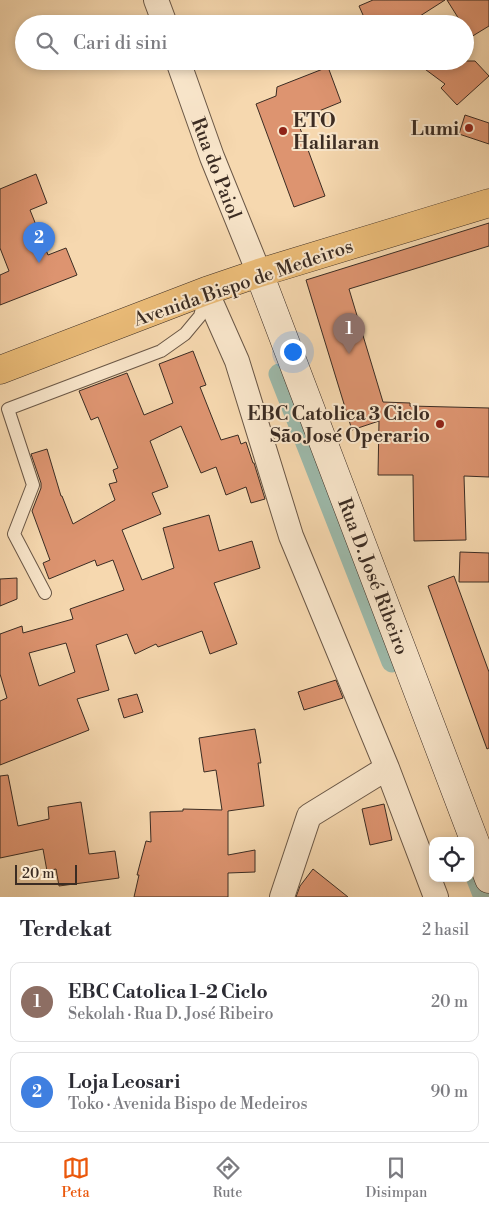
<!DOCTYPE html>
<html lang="id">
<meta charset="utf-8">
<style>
body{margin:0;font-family:"Libre Bodoni",serif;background:#f2f2f3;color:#2b2b33}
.controls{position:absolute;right:15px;bottom:15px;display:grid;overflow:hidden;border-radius:10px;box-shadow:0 2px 8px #0003}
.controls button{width:45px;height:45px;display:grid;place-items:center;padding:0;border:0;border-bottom:1px solid #e1e1e2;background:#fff;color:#2b2b33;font:25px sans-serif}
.scale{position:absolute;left:15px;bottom:12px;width:62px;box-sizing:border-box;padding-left:5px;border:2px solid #3b2c23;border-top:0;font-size:14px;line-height:18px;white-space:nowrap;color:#3b2c23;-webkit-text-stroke:4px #f9e6cb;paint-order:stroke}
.you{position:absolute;left:292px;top:351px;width:18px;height:18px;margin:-12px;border:4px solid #fff;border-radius:50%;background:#1a73e8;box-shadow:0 0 0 8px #1a73e833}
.badge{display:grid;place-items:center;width:32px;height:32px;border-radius:50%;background:#ea580c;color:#fff;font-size:16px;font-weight:700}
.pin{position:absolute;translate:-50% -41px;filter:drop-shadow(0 1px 2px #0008)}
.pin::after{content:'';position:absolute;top:26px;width:18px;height:15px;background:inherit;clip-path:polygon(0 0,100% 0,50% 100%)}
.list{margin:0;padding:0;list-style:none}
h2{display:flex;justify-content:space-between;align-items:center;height:65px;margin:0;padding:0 20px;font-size:21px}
h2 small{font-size:16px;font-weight:400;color:#7c7c81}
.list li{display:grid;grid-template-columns:32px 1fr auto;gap:15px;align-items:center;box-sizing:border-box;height:80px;margin:0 10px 10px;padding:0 10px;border:1px solid #e1e1e2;border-radius:10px}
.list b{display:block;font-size:19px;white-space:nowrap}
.list p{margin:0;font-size:16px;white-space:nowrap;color:#7c7c81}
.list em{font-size:16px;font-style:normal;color:#7c7c81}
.icon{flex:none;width:28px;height:28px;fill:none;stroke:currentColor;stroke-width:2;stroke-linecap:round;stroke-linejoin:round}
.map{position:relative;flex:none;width:489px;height:897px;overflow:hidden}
.search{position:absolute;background:#fff;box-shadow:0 2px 8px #0003;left:15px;right:15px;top:15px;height:55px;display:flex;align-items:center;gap:12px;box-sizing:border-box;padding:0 18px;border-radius:28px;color:#7c7c81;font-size:19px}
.sheet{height:245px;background:#fff}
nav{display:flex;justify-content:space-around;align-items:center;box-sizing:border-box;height:70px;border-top:1px solid #e1e1e2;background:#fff;font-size:14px;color:#7c7c81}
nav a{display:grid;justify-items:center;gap:2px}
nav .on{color:#ea580c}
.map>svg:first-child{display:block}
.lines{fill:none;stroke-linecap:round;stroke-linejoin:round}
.canal{stroke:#9dbaab;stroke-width:21}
.building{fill:#dd9470;stroke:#3b2c23;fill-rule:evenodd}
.lane-casing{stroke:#6a5746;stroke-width:14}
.street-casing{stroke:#6a5746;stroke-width:26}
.secondary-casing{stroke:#3b2c23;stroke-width:29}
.primary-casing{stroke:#3b2c23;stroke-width:29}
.lane{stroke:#f9e6cb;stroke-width:12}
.street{stroke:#f9e6cb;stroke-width:24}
.secondary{stroke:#f9e6cb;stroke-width:28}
.primary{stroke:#ebbc78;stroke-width:28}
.poi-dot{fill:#8f2418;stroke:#f9e6cb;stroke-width:2}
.labels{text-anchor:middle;stroke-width:4;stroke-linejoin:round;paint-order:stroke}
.poi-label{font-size:19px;font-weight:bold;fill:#3b2c23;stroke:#f9e6cb;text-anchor:end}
.street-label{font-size:19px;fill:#3b2c23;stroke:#f9e6cb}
</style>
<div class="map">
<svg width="489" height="897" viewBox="0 0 489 897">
<rect width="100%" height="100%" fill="#f6d8af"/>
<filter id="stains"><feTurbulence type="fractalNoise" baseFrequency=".004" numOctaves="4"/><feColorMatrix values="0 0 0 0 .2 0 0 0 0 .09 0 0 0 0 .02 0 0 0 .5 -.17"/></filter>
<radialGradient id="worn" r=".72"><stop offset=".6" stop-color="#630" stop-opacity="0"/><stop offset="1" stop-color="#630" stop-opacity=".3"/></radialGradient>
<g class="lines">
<path class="canal" d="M 279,374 L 392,662
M 471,864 L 484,897"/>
</g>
<path class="building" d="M 373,0 L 445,0 L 420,16 L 423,24 L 367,24 L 359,6 Z
M 447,0 L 489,0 L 489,26 L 471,37 L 465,28 L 465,24 L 462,24 Z
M 414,61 L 475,61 L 489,76 L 457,105 L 441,88 L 445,84 Z
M 328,67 L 341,102 L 297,120 L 325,196 L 294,207 L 256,104 L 276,96 L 277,87 Z
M 465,115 L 489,123 L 489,144 L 459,134 Z
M 36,174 L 47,203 L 30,210 L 48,255 L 66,248 L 77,275 L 0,305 L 0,275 L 9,271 L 0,248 L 0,189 Z
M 489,223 L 489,246 L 349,289 L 383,402 L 410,403 L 410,406 L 489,408 L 489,477 L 464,476 L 466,540 L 414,541 L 413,475 L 378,475 L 379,421 L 352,430 L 306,280 Z
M 193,351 L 206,385 L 200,387 L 221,440 L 238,435 L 241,444 L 246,442 L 253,463 L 254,463 L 265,499 L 251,503 L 246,487 L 226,495 L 216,467 L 201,473 L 181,426 L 150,441 L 168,487 L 152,493 L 161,514 L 122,530 L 142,580 L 174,568 L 163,528 L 209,515 L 219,551 L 252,541 L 260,568 L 214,583 L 237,644 L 210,654 L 202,631 L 158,647 L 156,644 L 135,654 L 127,634 L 96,645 L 109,690 L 77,699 L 89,730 L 0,765 L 0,701 L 7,698 L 0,674 L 0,634 L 22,626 L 23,633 L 73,619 L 70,609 L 124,590 L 113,560 L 97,566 L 95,560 L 49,579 L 43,563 L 50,560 L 32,511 L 41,488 L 41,483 L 31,454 L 47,449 L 61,496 L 62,496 L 73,524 L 115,500 L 109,484 L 117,482 L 113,470 L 118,468 L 98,417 L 91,420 L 79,391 L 127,373 L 144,415 L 173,403 L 159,364 ZM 66,643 L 75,672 L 39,686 L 29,653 Z
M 460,552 L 489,553 L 489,582 L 459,582 Z
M 454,576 L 489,672 L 489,748 L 487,749 L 428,586 Z
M 17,578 L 17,599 L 0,606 L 0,579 Z
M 336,680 L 343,698 L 304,710 L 298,692 Z
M 137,694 L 143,712 L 124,718 L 118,699 Z
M 255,729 L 261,763 L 258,763 L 264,806 L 228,811 L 228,855 L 255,850 L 255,872 L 228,873 L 228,897 L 134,897 L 139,875 L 137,875 L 146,841 L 151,842 L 150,812 L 183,811 L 183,809 L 222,810 L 216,770 L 204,772 L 199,738 Z
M 8,775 L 18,826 L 49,819 L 48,807 L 81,802 L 89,854 L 115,851 L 119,878 L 59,886 L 56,869 L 47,871 L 43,849 L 0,858 L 0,776 Z
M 384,804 L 392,840 L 370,845 L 362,809 Z
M 313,869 L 348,897 L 296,897 L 300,886 Z"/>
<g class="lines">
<g class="lane-casing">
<path id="lane" d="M 45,593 L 14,534 L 33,485 L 8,409 L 161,351 L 185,334 L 200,316 L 206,294"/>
</g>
<g class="street-casing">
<path id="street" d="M 156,0 L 165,24
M 178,61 L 212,157 L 259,273
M 206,291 L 237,361 L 291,536 L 387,768 L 436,897
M 282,897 L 309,816 L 387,768"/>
</g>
<g class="secondary-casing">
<path id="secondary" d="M 259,273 L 489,879"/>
</g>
<g class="primary-casing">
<path id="primary" d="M 0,370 L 206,291 L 259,273 L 489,203"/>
</g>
<use href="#lane" class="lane"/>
<use href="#street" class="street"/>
<use href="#secondary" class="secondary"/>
<use href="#primary" class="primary"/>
</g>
<g class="poi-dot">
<circle cx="469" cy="128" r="5"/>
<circle cx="283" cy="131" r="5"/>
<circle cx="440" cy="424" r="5"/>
</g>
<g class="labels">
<g class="poi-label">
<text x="293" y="127" text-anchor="start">ETO<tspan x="293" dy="22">Halilaran</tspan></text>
<text x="459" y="135">Lumi</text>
<text x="430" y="420">EBC Catolica 3 Ciclo<tspan x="430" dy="22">São José Operario</tspan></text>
</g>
<g class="street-label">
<text transform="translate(217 168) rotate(69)" y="7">Rua do Paiol</text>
<text transform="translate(243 282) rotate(-19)" y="7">Avenida Bispo de Medeiros</text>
<text transform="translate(374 576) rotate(69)" y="7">Rua D. José Ribeiro</text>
</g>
</g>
<rect width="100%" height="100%" filter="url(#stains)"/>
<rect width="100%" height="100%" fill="url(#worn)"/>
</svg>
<div class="controls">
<button><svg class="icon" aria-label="locate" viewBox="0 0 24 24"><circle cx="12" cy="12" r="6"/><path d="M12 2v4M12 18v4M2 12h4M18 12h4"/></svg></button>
</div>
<div class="scale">20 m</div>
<div class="you"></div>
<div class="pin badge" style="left:349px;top:354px;background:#8d6e63">1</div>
<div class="pin badge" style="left:39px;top:263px;background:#3f7fe0">2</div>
<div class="search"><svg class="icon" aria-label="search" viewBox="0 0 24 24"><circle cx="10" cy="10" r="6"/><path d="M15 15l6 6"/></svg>Cari di sini</div>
</div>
<section class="sheet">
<h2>Terdekat<small>2 hasil</small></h2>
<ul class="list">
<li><span class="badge" style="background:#8d6e63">1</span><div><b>EBC Catolica 1-2 Ciclo</b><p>Sekolah · Rua D. José Ribeiro</p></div><em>20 m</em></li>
<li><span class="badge" style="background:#3f7fe0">2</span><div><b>Loja Leosari</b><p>Toko · Avenida Bispo de Medeiros</p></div><em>90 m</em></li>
</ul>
</section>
<nav>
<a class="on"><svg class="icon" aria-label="map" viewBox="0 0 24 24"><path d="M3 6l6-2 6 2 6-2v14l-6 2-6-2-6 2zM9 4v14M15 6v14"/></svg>Peta</a>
<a><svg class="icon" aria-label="directions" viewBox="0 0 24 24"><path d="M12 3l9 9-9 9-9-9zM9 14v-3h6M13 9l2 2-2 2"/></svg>Rute</a>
<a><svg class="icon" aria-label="saved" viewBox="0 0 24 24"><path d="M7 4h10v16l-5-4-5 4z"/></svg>Disimpan</a>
</nav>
